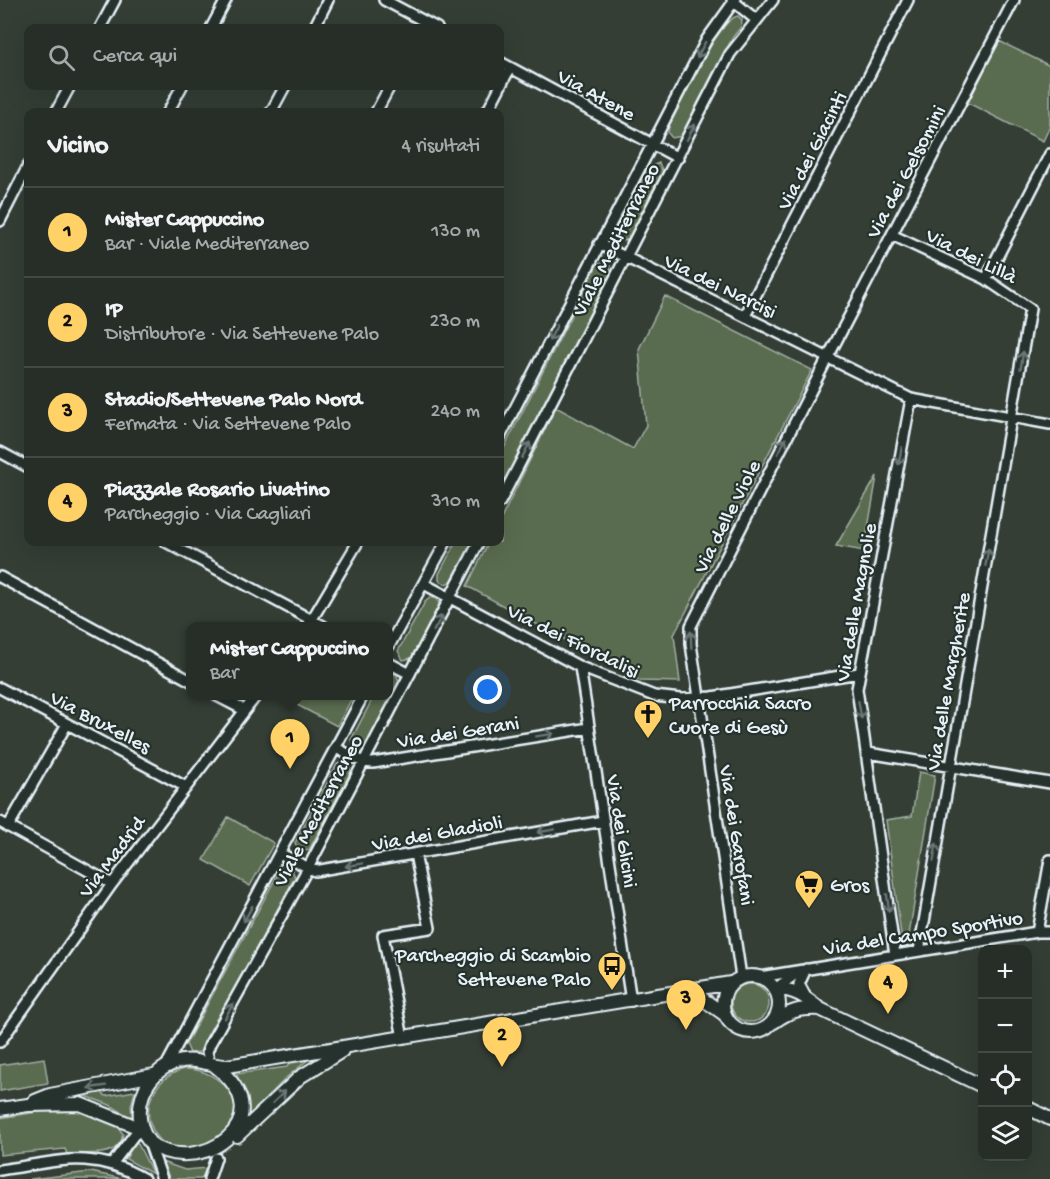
<!DOCTYPE html>
<html lang="it">
<meta charset="utf-8">
<style>
body{margin:0;font-family:"Gochi Hand",sans-serif;background:#333a34;color:#f1f3f6}
.controls{position:absolute;right:18px;bottom:18px;display:grid;overflow:hidden;border-radius:12px;box-shadow:0 6px 24px #0002}
.controls button{width:54px;height:54px;display:grid;place-items:center;padding:0;border:0;border-bottom:2px solid #434a45;background:#272e28;color:#f1f3f6;font:30px sans-serif}
.you{position:absolute;left:488px;top:690px;width:21px;height:21px;margin:-15px;border:4px solid #fff;border-radius:50%;background:#1a73e8;box-shadow:0 0 0 9px #1a73e833}
.badge{display:grid;place-items:center;width:39px;height:39px;border-radius:50%;background:#ffd166;color:#111;font-size:20px;font-weight:700}
.pin{position:absolute;translate:-50% -50px;filter:drop-shadow(0 2px 3px #0008)}
.pin::after{content:'';position:absolute;top:32px;width:21px;height:18px;background:inherit;clip-path:polygon(0 0,100% 0,50% 100%)}
.popup{position:absolute;left:186px;top:622px;width:207px;height:78px;box-sizing:border-box;display:grid;place-content:center;border-radius:12px;background:#272e28;filter:drop-shadow(0 2px 4px #0005);font-size:20px;white-space:nowrap;color:#a4a8a8}
.popup b{font-size:22px;color:#f1f3f6}
.popup::after{content:'';position:absolute;left:50%;top:100%;margin-left:-12px;border:12px solid transparent;border-top-color:#272e28}
.list{margin:0;padding:0;list-style:none}
h2{display:flex;justify-content:space-between;align-items:center;height:78px;margin:0;padding:0 24px;font-size:26px}
h2 small{font-size:20px;font-weight:400;color:#a4a8a8}
.list li{display:grid;grid-template-columns:39px 1fr auto;gap:18px;align-items:center;box-sizing:border-box;height:90px;padding:0 24px;border-top:2px solid #434a45}
.list b{display:block;font-size:22px;white-space:nowrap}
.list p{margin:0;font-size:20px;white-space:nowrap;color:#a4a8a8}
.list em{font-size:20px;font-style:normal;color:#a4a8a8}
.icon{flex:none;width:33px;height:33px;fill:none;stroke:currentColor;stroke-width:2;stroke-linecap:round;stroke-linejoin:round}
.map{position:relative;flex:none;width:1050px;height:1179px;overflow:hidden}
.search{position:absolute;background:#272e28;box-shadow:0 6px 24px #0002;left:24px;top:24px;width:480px;height:66px;display:flex;align-items:center;gap:15px;box-sizing:border-box;padding:0 21px;border-radius:12px;color:#a4a8a8;font-size:22px}
.panel{position:absolute;background:#272e28;box-shadow:0 6px 24px #0002;left:24px;top:108px;width:480px;height:438px;border-radius:12px}
.map>svg:first-child{display:block}
.green{fill:#5a6c4f;stroke:#a1aea4;stroke-width:1.5}
.lines{fill:none;stroke-linecap:round;stroke-linejoin:round}
.street-casing{stroke:#e8f1f8;stroke-width:14}
.secondary-casing{stroke:#e8f1f8;stroke-width:16}
.street{stroke:#26332d;stroke-width:9}
.secondary{stroke:#26332d;stroke-width:12}
.oneway{stroke:#6a7674}
.labels{text-anchor:middle;stroke-width:4.5;stroke-linejoin:round;paint-order:stroke}
.street-label{font-size:21px;fill:#e8f1f8;stroke:#26332d}
.poi-label{font-size:21px;fill:#e8f1f8;stroke:#26332d;text-anchor:start}
</style>
<div class="map">
<svg width="1050" height="1179" viewBox="0 0 1050 1179">
<rect width="100%" height="100%" fill="#343e35"/>
<filter id="ink" filterUnits="userSpaceOnUse"><feTurbulence type="fractalNoise" baseFrequency=".0167" numOctaves="2"/><feDisplacementMap in="SourceGraphic" scale="12" xChannelSelector="R" yChannelSelector="G"/><feConvolveMatrix kernelMatrix="1 2 1 2 8 2 1 2 1" color-interpolation-filters="sRGB"/></filter>
<g filter="url(#ink)">
<path class="green" d="M 738,16 L 742,20 L 741,27 L 733,37 L 682,136 L 672,138 L 668,133 L 669,126 C 680,106 718,18 738,16 Z
M 999,41 L 1050,66 L 1050,126 L 1043,141 L 968,103 Z
M 659,163 L 663,172 L 628,240 L 619,241 L 615,232 L 649,167 Z
M 602,263 L 610,266 L 611,273 L 500,491 L 500,456 L 597,265 Z
M 665,296 L 812,370 L 674,635 L 680,682 L 640,681 L 467,586 L 489,542 L 500,542 L 500,521 L 556,407 L 633,449 L 646,425 L 639,349 Z
M 877,476 L 864,551 L 836,546 Z
M 456,542 L 473,542 L 453,581 L 445,584 L 439,580 L 439,574 Z
M 431,597 L 437,599 L 440,607 L 412,658 L 403,660 L 398,651 L 425,602 Z
M 389,673 L 396,674 L 399,681 L 365,747 L 356,748 L 351,740 L 374,696 L 389,696 Z
M 280,696 L 353,696 L 337,726 Z
M 342,762 L 348,764 L 351,771 L 309,850 L 299,852 L 295,843 L 337,764 Z
M 919,772 L 935,775 L 908,941 L 902,942 L 886,820 L 912,816 Z
M 228,817 L 274,843 L 250,886 L 204,860 Z
M 285,868 L 292,870 L 295,877 L 200,1052 L 190,1053 L 186,1044 L 280,870 Z
M731 1003a19 19 0 1 1 38 0a19 19 0 1 1-38 0Z
M 314,1055 L 287,1077 L 249,1116 L 248,1097 L 236,1074 L 287,1067 L 291,1060 Z
M 44,1058 L 48,1083 L 0,1091 L 0,1065 Z
M 184,1069 C 211,1067 248,1095 232,1125 C 227,1135 214,1144 206,1152 C 195,1151 179,1152 169,1148 C 164,1146 159,1139 156,1135 C 138,1109 155,1077 184,1069 Z
M 135,1091 L 131,1106 L 133,1119 L 110,1105 L 83,1095 L 101,1092 L 106,1096 Z
M 69,1107 L 117,1125 L 123,1134 C 120,1160 86,1152 67,1154 L 65,1149 L 0,1155 L 0,1118 Z
M 136,1140 L 153,1174 L 126,1159 Z
M 162,1162 L 185,1170 L 207,1168 L 201,1179 L 170,1179 Z
M 91,1172 L 123,1179 L 30,1179 Z"/>
<g class="lines">
<g class="street-casing">
<path id="street" d="M 384,0 L 437,28
M 732,0 L 755,19
M 100,28 L 115,0
M 211,28 L 226,0
M 314,28 L 328,0
M 500,62 L 678,158
M 56,112 L 70,86
M 168,112 L 182,86
M 271,112 L 285,86
M 376,112 L 390,86
M 487,112 L 510,68
M 0,221 L 28,166
M 892,235 L 986,279 L 1030,309 L 919,951
M 599,244 L 911,399 L 1050,424
M 986,279 L 1050,154
M 745,316 L 908,0
M 500,437 L 707,39 L 735,0
M 0,452 L 28,467
M 500,502 L 730,54 L 773,0
M 166,542 L 323,626
M 0,577 L 191,681
M 424,584 L 580,667 L 654,696 L 681,699 L 712,697 L 859,673
M 308,626 L 358,542
M 389,646 L 446,542
M 389,663 L 410,674
M 580,667 L 631,1001
M 0,688 L 186,787
M 217,696 L 244,710
M 336,748 L 363,762 L 373,763 L 589,728
M 868,753 L 1050,783
M 0,822 L 112,884
M 8,827 L 67,724
M 281,854 L 315,871 L 603,821
M 1037,932 L 1050,860
M 895,955 L 857,689 L 911,399
M 806,969 L 799,984 L 806,997
M 741,977 L 691,644 L 691,626 L 827,359 L 1014,0
M 760,977 L 1037,932 L 1050,932
M 775,989 L 800,971
M 403,1038 L 383,935 L 430,928 L 415,854
M 0,1042 L 112,884 L 256,696
M 210,1064 L 207,1052 L 210,1044 L 308,868 L 479,542
M 166,1066 L 363,696
M 149,1142 L 162,1179
M 112,1164 L 134,1135 L 142,1130
M 0,1170 C 57,1162 91,1148 144,1179
M 209,1179 L 216,1158"/>
</g>
<g class="secondary-casing">
<path id="secondary" d="M723 1004a28 28 0 1 1 56 0a28 28 0 1 1-56 0Z
M 775,989 C 793,988 807,998 820,1009 L 982,1086
M 690,990 L 724,1014
M 774,1022 C 789,1011 800,1008 820,1009
M 215,1066 C 287,1121 196,1179 150,1143 C 128,1115 143,1071 178,1062 C 195,1057 210,1066 227,1066 L 731,983
M 35,1101 L 50,1095 L 154,1075
M 1028,1108 L 1050,1119
M 0,1109 L 28,1105 L 80,1104 L 142,1129
M 237,1136 L 300,1077 L 342,1051"/>
</g>
<use href="#street" class="street"/>
<use href="#secondary" class="secondary"/>
</g>
<defs><path id="oneway-shaft" d="M-6 0H5M1.5-3L5.5 0L1.5 3" fill="none" stroke-width="1.6" stroke-linecap="round" stroke-linejoin="round" transform="scale(1.5)"/></defs>
<g class="oneway">
<use href="#oneway-shaft" transform="translate(701 50) rotate(118)"/>
<use href="#oneway-shaft" transform="translate(691 132) rotate(-63)"/>
<use href="#oneway-shaft" transform="translate(553 333) rotate(117)"/>
<use href="#oneway-shaft" transform="translate(1022 360) rotate(-81)"/>
<use href="#oneway-shaft" transform="translate(782 446) rotate(-63)"/>
<use href="#oneway-shaft" transform="translate(526 450) rotate(-63)"/>
<use href="#oneway-shaft" transform="translate(900 456) rotate(101)"/>
<use href="#oneway-shaft" transform="translate(987 557) rotate(-80)"/>
<use href="#oneway-shaft" transform="translate(438 623) rotate(-61)"/>
<use href="#oneway-shaft" transform="translate(691 640) rotate(-92)"/>
<use href="#oneway-shaft" transform="translate(860 710) rotate(80)"/>
<use href="#oneway-shaft" transform="translate(545 735) rotate(-9)"/>
<use href="#oneway-shaft" transform="translate(546 831) rotate(170)"/>
<use href="#oneway-shaft" transform="translate(935 852) rotate(-81)"/>
<use href="#oneway-shaft" transform="translate(354 865) rotate(170)"/>
<use href="#oneway-shaft" transform="translate(888 903) rotate(82)"/>
<use href="#oneway-shaft" transform="translate(248 914) rotate(118)"/>
<use href="#oneway-shaft" transform="translate(229 1011) rotate(-61)"/>
<use href="#oneway-shaft" transform="translate(97 1087) rotate(172)"/>
<use href="#oneway-shaft" transform="translate(279 1097) rotate(-44)"/>
</g>
</g>
<defs>
<g id="church-pin" transform="scale(1.5)"><path d="M0 17L-7.5 6A9.5 9.5 0 1 1 7.5 6Z" fill="#ffd166" stroke="#26332d"/><path d="M-1.2-6h2.4v3.5h3.3v2.4h-3.3V6h-2.4V-.1h-3.3v-2.4h3.3Z" fill="#111"/></g>
<g id="supermarket-pin" transform="scale(1.5)"><path d="M0 17L-7.5 6A9.5 9.5 0 1 1 7.5 6Z" fill="#ffd166" stroke="#26332d"/><path d="M-6-5.5h2.5l.6 2H6L4.5 2H-2.5L-4.4-4H-6ZM-1.5 3.2a1.3 1.3 0 1 0 .1 0ZM3 3.2a1.3 1.3 0 1 0 .1 0Z" fill="#111"/></g>
<g id="bus-pin" transform="scale(1.5)"><path d="M0 17L-7.5 6A9.5 9.5 0 1 1 7.5 6Z" fill="#ffd166" stroke="#26332d"/><path d="M-5-6H5V4H4V6H2V4H-2V6H-4V4H-5ZM-3.5-4V0h7V-4ZM-3.5 1.2v1.5H-2V1.2ZM2 1.2v1.5H3.5V1.2Z" fill="#111"/></g>
</defs>
<g fill-rule="evenodd">
<use href="#church-pin" x="648" y="714"/>
<use href="#supermarket-pin" x="809" y="884"/>
<use href="#bus-pin" x="612" y="966"/>
</g>
<g class="labels">
<g class="street-label">
<text transform="translate(597 94) rotate(29)" y="7">Via Atene</text>
<text transform="translate(811 150) rotate(-63)" y="7">Via dei Giacinti</text>
<text transform="translate(905 171) rotate(-62)" y="7">Via dei Gelsomini</text>
<text transform="translate(615 239) rotate(-63)" y="7">Viale Mediterraneo</text>
<text transform="translate(972 255) rotate(27)" y="7">Via dei Lillà</text>
<text transform="translate(721 285) rotate(26)" y="7">Via dei Narcisi</text>
<text transform="translate(726 516) rotate(-63)" y="7">Via delle Viole</text>
<text transform="translate(855 602) rotate(-80)" y="7">Via delle Magnolie</text>
<text transform="translate(574 640) rotate(26)" y="7">Via dei Fiordalisi</text>
<text transform="translate(947 681) rotate(-80)" y="7">Via delle Margherite</text>
<text transform="translate(101 721) rotate(28)" y="7">Via Bruxelles</text>
<text transform="translate(458 731) rotate(-9)" y="7">Via dei Gerani</text>
<text transform="translate(317 810) rotate(-62)" y="7">Viale Mediterraneo</text>
<text transform="translate(623 831) rotate(81)" y="7">Via dei Glicini</text>
<text transform="translate(437 832) rotate(-10)" y="7">Via dei Gladioli</text>
<text transform="translate(738 835) rotate(81)" y="7">Via dei Garofani</text>
<text transform="translate(111 856) rotate(-53)" y="7">Via Madrid</text>
<text transform="translate(923 932) rotate(-9)" y="7">Via del Campo Sportivo</text>
</g>
<g class="poi-label">
<text x="669" y="709">Parrocchia Sacro<tspan x="669" dy="24">Cuore di Gesù</tspan></text>
<text x="830" y="891">Gros</text>
<text x="591" y="961" text-anchor="end">Parcheggio di Scambio<tspan x="591" dy="24">Settevene Palo</tspan></text>
</g>
</g>
</svg>
<div class="controls">
<button>+</button>
<button>−</button>
<button><svg class="icon" aria-label="locate" viewBox="0 0 24 24"><circle cx="12" cy="12" r="6"/><path d="M12 2v4M12 18v4M2 12h4M18 12h4"/></svg></button>
<button><svg class="icon" aria-label="layers" viewBox="0 0 24 24"><path d="M12 4l9 5-9 5-9-5zM3 14l9 5 9-5"/></svg></button>
</div>
<div class="you"></div>
<div class="pin badge" style="left:290px;top:769px">1</div>
<div class="popup"><b>Mister Cappuccino</b>Bar</div>
<div class="pin badge" style="left:502px;top:1067px">2</div>
<div class="pin badge" style="left:686px;top:1030px">3</div>
<div class="pin badge" style="left:888px;top:1014px">4</div>
<div class="search"><svg class="icon" aria-label="search" viewBox="0 0 24 24"><circle cx="10" cy="10" r="6"/><path d="M15 15l6 6"/></svg>Cerca qui</div>
<section class="panel">
<h2>Vicino<small>4 risultati</small></h2>
<ul class="list">
<li><span class="badge">1</span><div><b>Mister Cappuccino</b><p>Bar · Viale Mediterraneo</p></div><em>130 m</em></li>
<li><span class="badge">2</span><div><b>IP</b><p>Distributore · Via Settevene Palo</p></div><em>230 m</em></li>
<li><span class="badge">3</span><div><b>Stadio/Settevene Palo Nord</b><p>Fermata · Via Settevene Palo</p></div><em>240 m</em></li>
<li><span class="badge">4</span><div><b>Piazzale Rosario Livatino</b><p>Parcheggio · Via Cagliari</p></div><em>310 m</em></li>
</ul>
</section>
</div>
